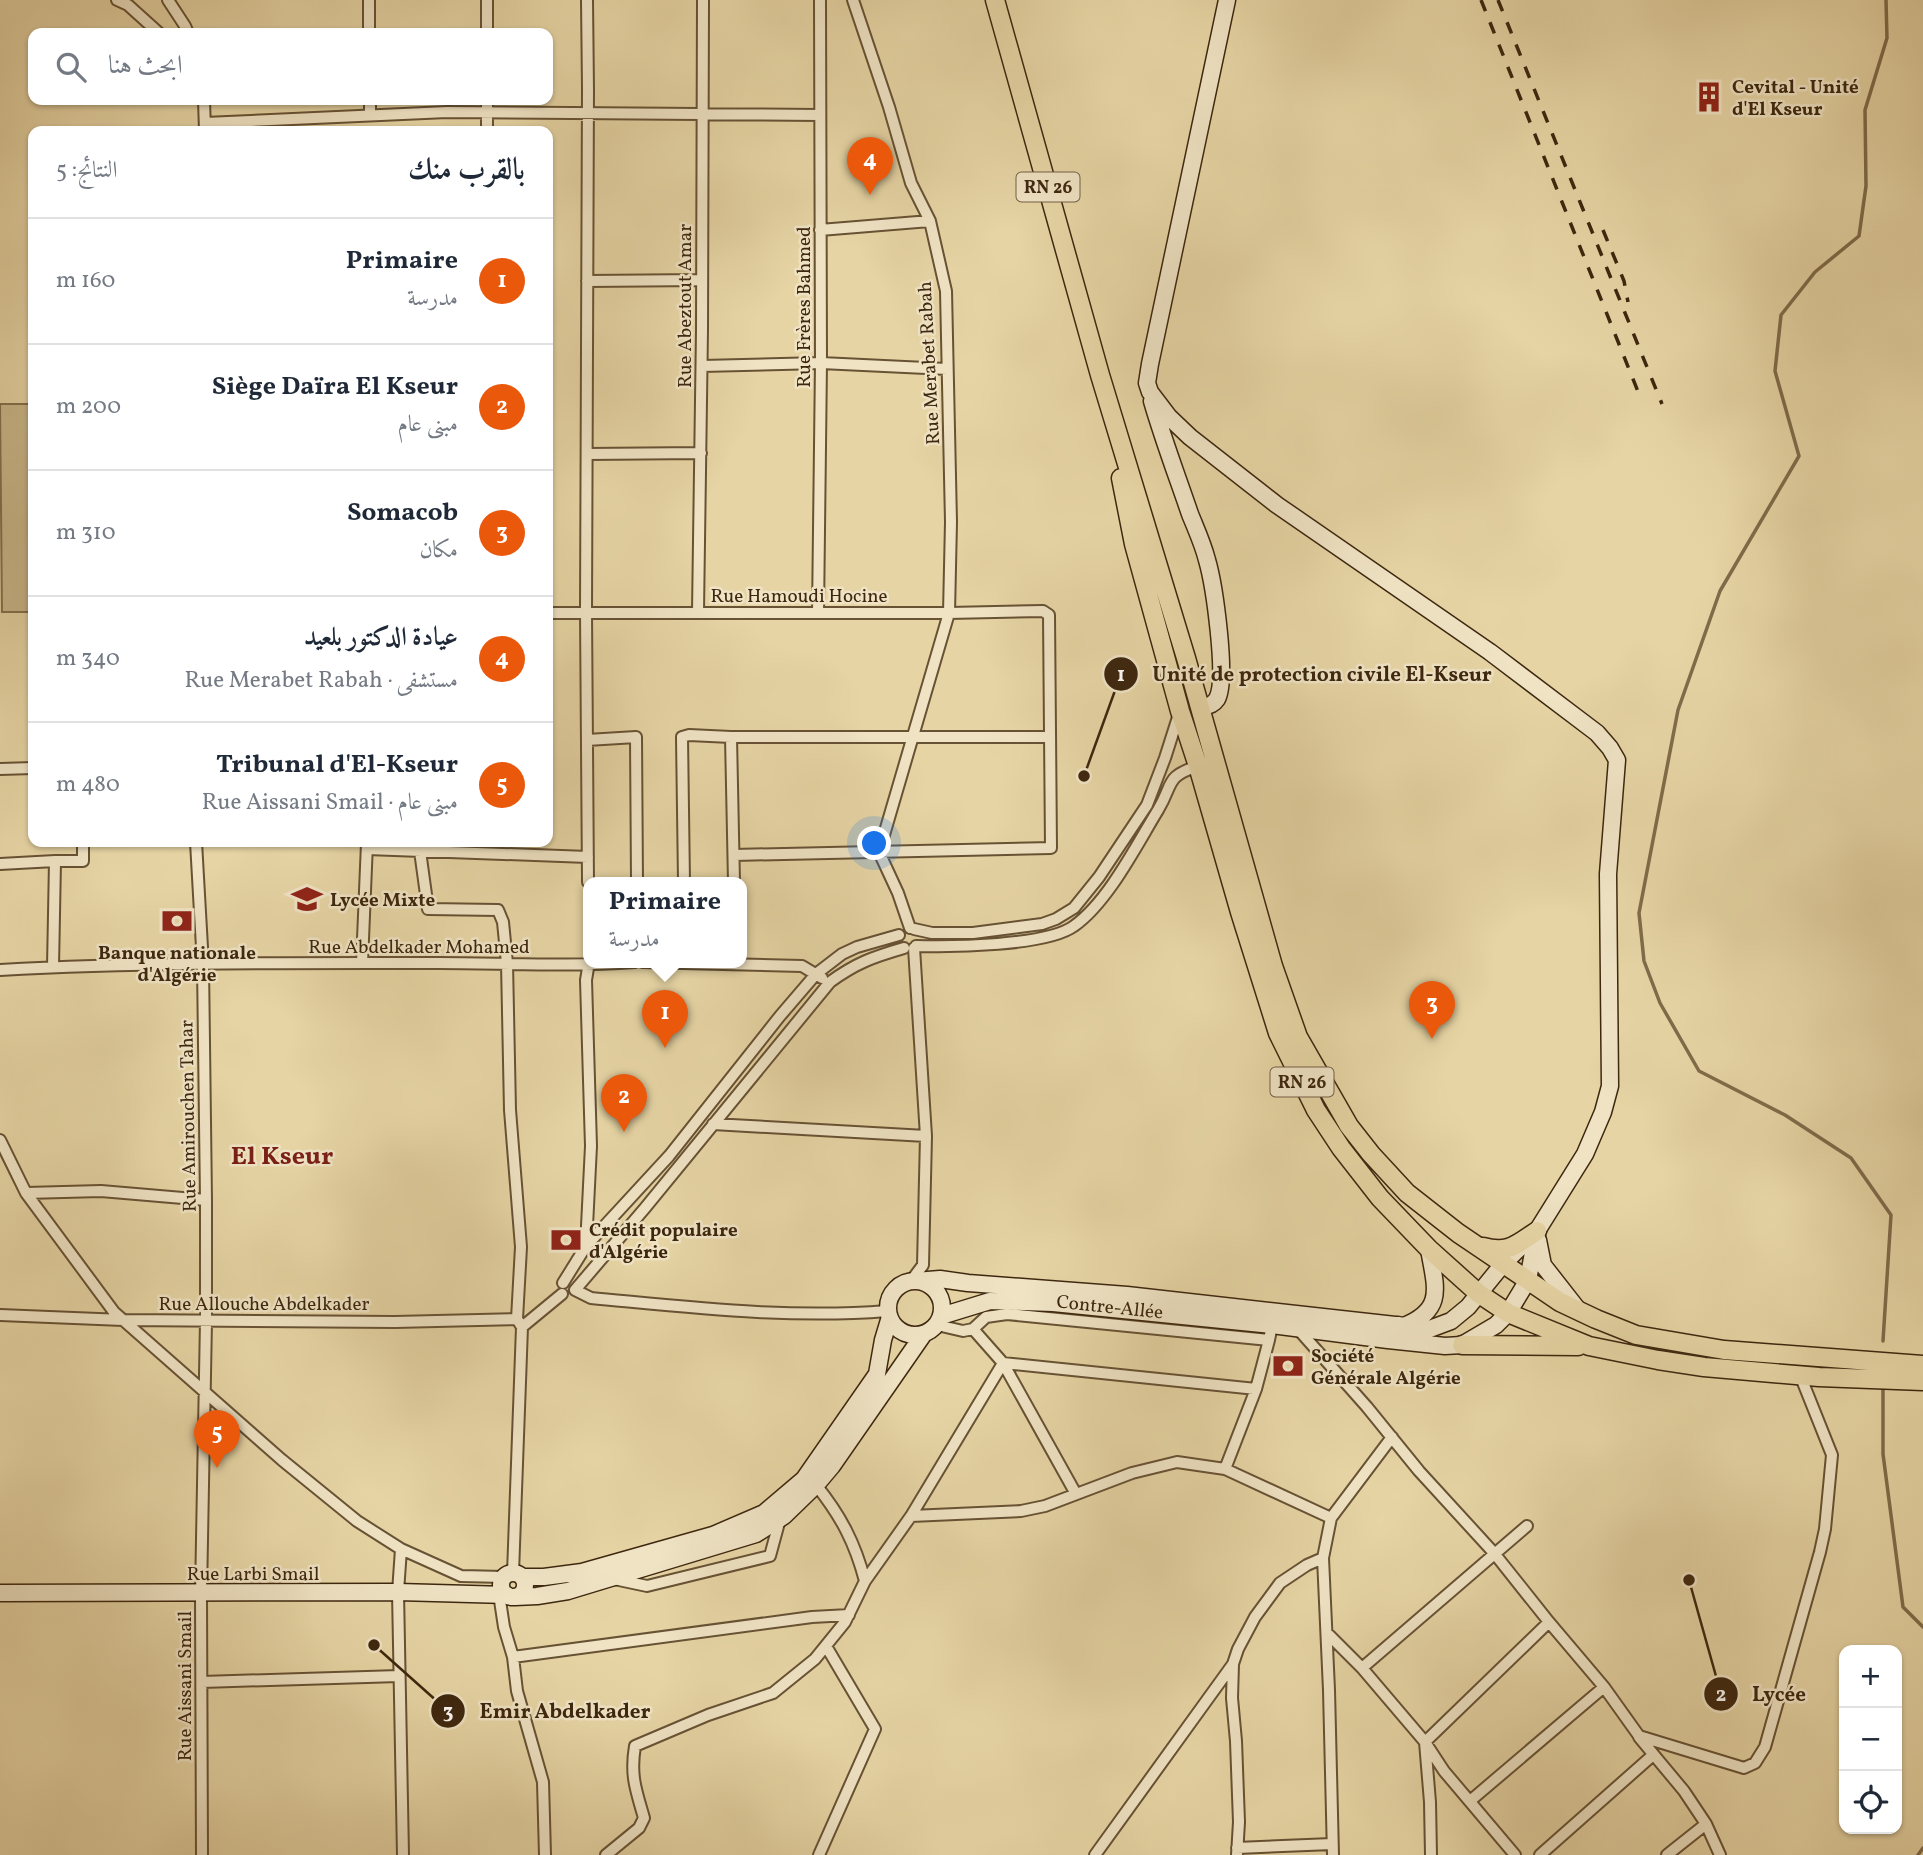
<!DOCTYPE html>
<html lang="ar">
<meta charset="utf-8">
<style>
body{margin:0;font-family:Vollkorn,Amiri,serif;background:#f6f6f7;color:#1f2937;direction:rtl}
.controls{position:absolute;right:21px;bottom:21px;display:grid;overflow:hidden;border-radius:14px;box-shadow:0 2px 5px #0004}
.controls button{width:63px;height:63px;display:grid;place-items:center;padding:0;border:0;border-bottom:2px solid #e0e1e3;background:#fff;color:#1f2937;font:35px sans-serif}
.you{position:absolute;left:875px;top:844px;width:24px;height:24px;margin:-18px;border:5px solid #fff;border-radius:50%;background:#1a73e8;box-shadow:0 0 0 10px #1a73e833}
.badge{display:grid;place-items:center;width:46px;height:46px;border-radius:50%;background:#ea580c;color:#fff;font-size:23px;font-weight:700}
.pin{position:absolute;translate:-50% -58px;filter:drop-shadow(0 2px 4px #0008)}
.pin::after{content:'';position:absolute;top:37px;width:24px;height:21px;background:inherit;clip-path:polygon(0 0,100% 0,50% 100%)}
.popup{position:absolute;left:583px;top:877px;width:164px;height:91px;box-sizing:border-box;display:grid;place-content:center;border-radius:14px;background:#fff;filter:drop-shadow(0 2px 5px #0005);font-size:23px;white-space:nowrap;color:#747a83}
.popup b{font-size:26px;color:#1f2937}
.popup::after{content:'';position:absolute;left:50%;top:100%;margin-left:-14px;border:14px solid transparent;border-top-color:#fff}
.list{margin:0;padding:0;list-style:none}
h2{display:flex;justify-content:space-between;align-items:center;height:91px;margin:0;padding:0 28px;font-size:30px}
h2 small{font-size:23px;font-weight:400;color:#747a83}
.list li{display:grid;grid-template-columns:46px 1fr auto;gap:21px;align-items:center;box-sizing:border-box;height:126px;padding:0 28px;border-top:2px solid #e0e1e3}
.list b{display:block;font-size:26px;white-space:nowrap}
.list p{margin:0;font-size:23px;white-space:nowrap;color:#747a83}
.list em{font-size:23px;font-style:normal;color:#747a83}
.icon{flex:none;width:38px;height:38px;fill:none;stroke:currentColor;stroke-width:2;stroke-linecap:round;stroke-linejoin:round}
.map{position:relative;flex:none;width:1923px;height:1855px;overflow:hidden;direction:ltr}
.search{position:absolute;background:#fff;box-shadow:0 2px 5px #0004;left:28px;top:28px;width:525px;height:77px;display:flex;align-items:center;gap:18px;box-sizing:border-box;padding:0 24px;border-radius:14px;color:#747a83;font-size:26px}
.panel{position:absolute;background:#fff;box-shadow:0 2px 5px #0004;left:28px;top:126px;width:525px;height:721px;border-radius:14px;direction:rtl}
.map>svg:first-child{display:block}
.green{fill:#c9b78b;stroke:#836f4d;stroke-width:2}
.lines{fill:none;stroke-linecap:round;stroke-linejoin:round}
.stream{stroke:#806b4a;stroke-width:3.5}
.street-casing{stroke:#675234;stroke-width:14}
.secondary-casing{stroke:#3d270f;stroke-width:19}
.primary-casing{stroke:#3d270f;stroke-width:21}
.street{stroke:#efe3c4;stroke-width:10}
.secondary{stroke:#efe3c4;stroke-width:16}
.primary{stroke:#e6d4a4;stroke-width:18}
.rail{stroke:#3d270f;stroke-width:3.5;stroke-dasharray:12 12;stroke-linecap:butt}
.labels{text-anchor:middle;stroke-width:5;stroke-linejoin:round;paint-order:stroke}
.shield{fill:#efe3c4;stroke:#725f45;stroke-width:2}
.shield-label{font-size:18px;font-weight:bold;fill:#3d270f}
.poi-label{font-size:19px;font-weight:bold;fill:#3d270f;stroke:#efe3c4;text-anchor:start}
.street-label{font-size:19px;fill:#3d270f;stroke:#efe3c4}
.district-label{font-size:26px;font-weight:bold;fill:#7a1f14;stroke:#efe3c4}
.leader{fill:none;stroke:#3d270f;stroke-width:2.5}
.callout-dot{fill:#3d270f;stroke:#efe3c4;stroke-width:2.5}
.mark-label{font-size:21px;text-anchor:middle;font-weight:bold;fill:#fff}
.callout-label{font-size:21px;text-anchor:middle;font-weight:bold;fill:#3d270f;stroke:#efe3c4;stroke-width:5;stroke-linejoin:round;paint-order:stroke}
</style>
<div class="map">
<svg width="1923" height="1855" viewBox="0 0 1923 1855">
<rect width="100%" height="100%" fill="#e6d4a4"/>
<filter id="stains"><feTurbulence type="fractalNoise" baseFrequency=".00286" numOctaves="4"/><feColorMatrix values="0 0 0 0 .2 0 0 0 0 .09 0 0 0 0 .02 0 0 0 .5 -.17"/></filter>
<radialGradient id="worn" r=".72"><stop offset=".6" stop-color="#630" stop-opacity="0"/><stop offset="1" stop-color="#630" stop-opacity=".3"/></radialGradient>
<path class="green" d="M 0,404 L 33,404 L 33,612 L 2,612 Z"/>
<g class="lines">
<path class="stream" d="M 1883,1341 L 1891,1215 L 1851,1158 L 1785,1115 L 1699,1071 L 1660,1003 L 1644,961 L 1639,913 L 1678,710 L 1720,591 L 1799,456 L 1775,371 L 1781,315 L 1815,272 L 1859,236 L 1866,186 L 1865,110 L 1887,38 L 1886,0
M 1883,1388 L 1883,1454 L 1903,1607 L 1923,1627
M 1918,1855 L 1923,1848"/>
<g class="street-casing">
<path id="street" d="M 117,0 L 128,5 L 159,33
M 168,0 L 185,26 L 188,33
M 369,0 L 369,33
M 587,0 L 588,89 L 586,612 L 588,882
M 853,0 L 889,107 L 911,183 L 930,221 L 946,291 L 951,522 L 949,613 L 879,852 L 898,893 L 910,928
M 487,33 L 487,0
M 204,100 L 205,131
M 370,100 L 370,115
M 487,100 L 487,131
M 205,123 L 447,112 L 820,115
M 820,230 L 930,221
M 587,281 L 702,280
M 702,366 L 821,363 L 947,369
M 587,454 L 701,453
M 698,612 L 702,330 L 703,0
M 548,613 L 949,613 L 1043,611 L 1049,615 L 1051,848 L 734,855
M 818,613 L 821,363 L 820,0
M 731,737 L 734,882
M 587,740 L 636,737 L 637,882
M 0,769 L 33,768
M 196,842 L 203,965 L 206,1200 L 206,1320 L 201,1594 L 202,1855
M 367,849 L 588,857
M 420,851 L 428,909 L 498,910 L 503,922 L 507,963 L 510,1110 L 521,1247 L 517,1319
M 0,864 L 55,861
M 684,882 L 682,737 L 689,735 L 731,737 L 1050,737
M 914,929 L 932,933 L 973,933 L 1042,924 L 1056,919 L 1074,908 L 1099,877 L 1147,805 L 1165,758 L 1180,711
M 916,946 C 951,947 1047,946 1074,926 C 1108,902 1136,846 1158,810 C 1174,784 1164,777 1198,766
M 642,962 L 802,966 L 822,978
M 362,963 L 367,843
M 53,967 L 55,861 L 83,861 L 83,842
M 0,970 C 145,962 292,963 438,963 C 503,963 569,967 635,962
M 713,1124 L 926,1136
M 0,1140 L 26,1193 L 114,1312 L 282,1460 L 357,1521 L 401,1549 L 461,1576 L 504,1577
M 26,1193 L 101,1191 L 206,1200
M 586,1246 L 591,1146 L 586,980 L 589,962
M 911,1281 L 923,1265 L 926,1136 L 914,948
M 563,1283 L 586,1246 L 669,1156 L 780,1016 L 816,974 L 842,954 L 857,947 L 899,935
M 887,1311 C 788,1319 689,1307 591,1298 L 575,1290 L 645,1208 L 830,982 C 856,963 873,957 904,948
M 0,1315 L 123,1320 L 395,1322 L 517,1319 L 522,1327
M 937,1325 L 963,1331 L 973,1329 L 986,1317 L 1007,1314 L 1269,1340 L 1272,1325
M 1297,1328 L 1367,1407 L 1419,1471 L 1494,1553 L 1549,1622 L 1604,1687 L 1639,1736 L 1744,1768 L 1755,1763 L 1765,1747 L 1820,1552 L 1825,1529 L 1832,1455 L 1800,1375
M 973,1329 L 1003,1363 L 1076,1494
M 1225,1469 L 1256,1389 L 1269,1340
M 911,1516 L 1021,1511 L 1045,1506 L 1132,1473 L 1177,1462 L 1225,1469 L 1331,1518
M 401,1549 L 398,1592 L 403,1855
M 513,1573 L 522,1327 L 562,1294
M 614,1579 L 647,1586 L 770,1556 L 780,1519
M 865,1581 L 911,1516 L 1003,1363 L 1256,1389
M 503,1592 L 499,1594 L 504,1627 L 513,1657 L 517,1691 L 543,1782 L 545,1855
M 1327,1633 L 1362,1668 L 1425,1742 L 1444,1771 L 1515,1855
M 513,1657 L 812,1617 L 849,1615
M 1362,1668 L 1527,1526
M 202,1682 L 399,1676
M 1639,1737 L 1684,1791 L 1706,1824 L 1720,1855
M 1470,1801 L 1604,1687
M 1237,1848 L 1332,1844
M 606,1855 L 639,1828 L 644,1818 C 636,1790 630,1776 635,1746 L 708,1715 L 773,1693 L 815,1659 L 845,1622 L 865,1581 C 855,1543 841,1516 816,1485
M 819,1855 L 875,1729 L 826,1646
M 1095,1855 L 1233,1664
M 1237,1855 L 1239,1822 L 1236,1741 L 1232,1698 L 1233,1664 L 1238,1649 L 1255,1617 L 1280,1583 L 1307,1565 L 1323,1558
M 1333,1855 L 1329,1690 L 1323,1558 L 1331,1518 L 1392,1437
M 1431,1855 L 1430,1802 L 1425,1742 L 1549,1622
M 1540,1855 L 1653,1755
M 1667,1855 L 1706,1824"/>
</g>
<g class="secondary-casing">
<path id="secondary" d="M 1227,0 L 1150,364 L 1147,383 L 1150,392 L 1169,417 L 1190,437 L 1277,505 L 1490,652 L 1597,733 L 1610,748 L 1617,760 L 1608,874 L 1610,1086 L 1603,1112 L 1585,1154 L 1537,1231 L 1503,1264 L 1468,1307 L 1451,1321 L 1427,1330 L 1398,1325
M 1152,401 C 1163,439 1177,476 1190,514 C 1196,529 1203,544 1207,560 C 1214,584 1228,679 1217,699 C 1213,705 1209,706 1203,706 L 1199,703
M 1538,1240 L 1543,1265 L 1579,1311
M888 1308a27 27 0 1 1 54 0a27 27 0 1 1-54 0Z
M 915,1281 L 940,1279 L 968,1283 L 1127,1295 L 1404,1326 C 1446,1309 1435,1286 1429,1249
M 941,1316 L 990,1301 L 1053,1303 L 1272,1325 L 1388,1340 L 1445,1346 L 1462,1345 L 1496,1325 L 1508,1313 L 1528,1280 L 1537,1231
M501 1585a12 12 0 1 1 24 0a12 12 0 1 1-24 0Z
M 522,1577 L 544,1577 L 582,1572 L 713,1535 L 764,1513 L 804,1479 L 877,1374 L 883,1340 L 889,1320
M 0,1593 L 398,1592 L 507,1595
M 515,1597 L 537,1596 L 568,1591 L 756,1534 L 784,1516 L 816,1485 L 832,1466 L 923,1335"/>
</g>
<g class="primary-casing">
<path id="primary" d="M 995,0 L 1100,375 L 1186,658 L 1273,966 L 1298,1037 L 1349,1126 L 1371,1154 L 1407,1193 L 1458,1233 L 1560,1302 L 1596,1319 L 1636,1335 L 1724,1350 L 1923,1365
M 1121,478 L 1134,544 L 1180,711 L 1198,766 L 1240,912 L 1278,1033 L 1316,1110 L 1341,1148 L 1380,1198 L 1429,1249 L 1478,1293 L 1508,1313 L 1589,1346 L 1658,1360 L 1704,1367 L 1819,1377 L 1923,1381
M 1483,1247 C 1509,1254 1517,1244 1537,1231
M 1462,1345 L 1578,1346"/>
</g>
<use href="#street" class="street"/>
<use href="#secondary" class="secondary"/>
<use href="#primary" class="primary"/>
<path class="rail" d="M 1481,0 L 1641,399
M 1498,0 L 1662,404
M 1603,230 L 1624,281 L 1628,302"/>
</g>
<defs>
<g id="building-bare" transform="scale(2.415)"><path d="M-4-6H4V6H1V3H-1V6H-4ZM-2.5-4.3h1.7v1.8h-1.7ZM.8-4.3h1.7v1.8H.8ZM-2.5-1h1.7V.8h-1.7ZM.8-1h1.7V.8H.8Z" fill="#8f2418" stroke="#efe3c4" stroke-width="2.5" paint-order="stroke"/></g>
<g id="school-bare" transform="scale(2.415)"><path d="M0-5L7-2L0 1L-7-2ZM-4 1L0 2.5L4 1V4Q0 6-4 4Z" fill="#8f2418" stroke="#efe3c4" stroke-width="2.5" paint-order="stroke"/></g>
<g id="bank-bare" transform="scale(2.415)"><path d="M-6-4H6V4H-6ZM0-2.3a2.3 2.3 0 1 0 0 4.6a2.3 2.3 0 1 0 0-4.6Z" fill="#8f2418" stroke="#efe3c4" stroke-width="2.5" paint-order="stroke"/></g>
</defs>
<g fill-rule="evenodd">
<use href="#building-bare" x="1709" y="97"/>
<use href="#school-bare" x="307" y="899"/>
<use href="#bank-bare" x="177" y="921"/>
<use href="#bank-bare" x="566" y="1240"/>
<use href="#bank-bare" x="1288" y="1366"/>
</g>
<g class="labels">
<g class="shield">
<rect x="1016.5" y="172.5" width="63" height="29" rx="5"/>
<rect x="1270.5" y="1067.5" width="63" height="29" rx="5"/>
</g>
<g class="shield-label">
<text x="1048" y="193">RN 26</text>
<text x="1302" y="1088">RN 26</text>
</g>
<g class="poi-label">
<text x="1732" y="93">Cevital - Unité<tspan x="1732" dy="22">d'El Kseur</tspan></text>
<text x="330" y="906">Lycée Mixte</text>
<text x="177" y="959" text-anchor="middle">Banque nationale<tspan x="177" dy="22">d'Algérie</tspan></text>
<text x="589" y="1236">Crédit populaire<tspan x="589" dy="22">d'Algérie</tspan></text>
<text x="1311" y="1362">Société<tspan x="1311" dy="22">Générale Algérie</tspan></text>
</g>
<g class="street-label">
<text transform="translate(684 306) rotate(-90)" y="7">Rue Abeztout Amar</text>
<text transform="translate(803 307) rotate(-90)" y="7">Rue Frères Bahmed</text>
<text transform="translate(928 363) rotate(-93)" y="7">Rue Merabet Rabah</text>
<text x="799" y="602">Rue Hamoudi Hocine</text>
<text x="419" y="953">Rue Abdelkader Mohamed</text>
<text transform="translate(187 1116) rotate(-91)" y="7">Rue Amirouchen Tahar</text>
<text x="264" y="1310">Rue Allouche Abdelkader</text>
<text transform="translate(1110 1306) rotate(6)" y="7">Contre-Allée</text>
<text x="253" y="1580">Rue Larbi Smail</text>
<text transform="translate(184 1686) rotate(-90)" y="7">Rue Aissani Smail</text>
</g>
<g class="district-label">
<text x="282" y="1164">El Kseur</text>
</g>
</g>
<path class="leader" d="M1084 776L1121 674M1689 1580L1721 1694M374 1645L448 1711"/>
<g class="callout-dot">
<circle cx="1084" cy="776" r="7"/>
<circle cx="1689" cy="1580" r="7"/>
<circle cx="374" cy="1645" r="7"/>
<circle cx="1121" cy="674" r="18"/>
<circle cx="1721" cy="1694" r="18"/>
<circle cx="448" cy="1711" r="18"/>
</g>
<g class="mark-label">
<text x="1121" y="681">1</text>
<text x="1721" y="1701">2</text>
<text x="448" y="1718">3</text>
</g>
<g class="callout-label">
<text x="1322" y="681">Unité de protection civile El-Kseur</text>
<text x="1779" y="1701">Lycée</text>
<text x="565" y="1718">Emir Abdelkader</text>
</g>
<rect width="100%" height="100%" filter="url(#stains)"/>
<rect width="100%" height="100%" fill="url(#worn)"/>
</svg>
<div class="controls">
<button>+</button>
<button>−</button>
<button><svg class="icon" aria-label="locate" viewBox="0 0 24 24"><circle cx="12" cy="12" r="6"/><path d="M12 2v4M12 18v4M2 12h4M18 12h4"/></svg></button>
</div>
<div class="you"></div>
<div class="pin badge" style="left:665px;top:1048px">1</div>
<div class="popup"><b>Primaire</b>مدرسة</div>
<div class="pin badge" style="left:624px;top:1132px">2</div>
<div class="pin badge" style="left:1432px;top:1039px">3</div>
<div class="pin badge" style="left:870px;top:195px">4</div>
<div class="pin badge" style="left:217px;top:1468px">5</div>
<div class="search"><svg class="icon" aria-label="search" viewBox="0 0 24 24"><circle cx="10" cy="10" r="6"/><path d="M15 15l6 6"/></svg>ابحث هنا</div>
<section class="panel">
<h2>بالقرب منك<small>النتائج: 5</small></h2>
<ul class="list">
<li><span class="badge">1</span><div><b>Primaire</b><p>مدرسة</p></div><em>160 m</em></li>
<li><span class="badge">2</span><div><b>Siège Daïra El Kseur</b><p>مبنى عام</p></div><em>200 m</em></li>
<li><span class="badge">3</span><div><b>Somacob</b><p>مكان</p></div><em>310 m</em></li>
<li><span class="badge">4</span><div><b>عيادة الدكتور بلعيد</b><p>مستشفى · Rue Merabet Rabah</p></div><em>340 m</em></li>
<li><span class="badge">5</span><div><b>Tribunal d'El-Kseur</b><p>مبنى عام · Rue Aissani Smail</p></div><em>480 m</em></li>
</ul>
</section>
</div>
